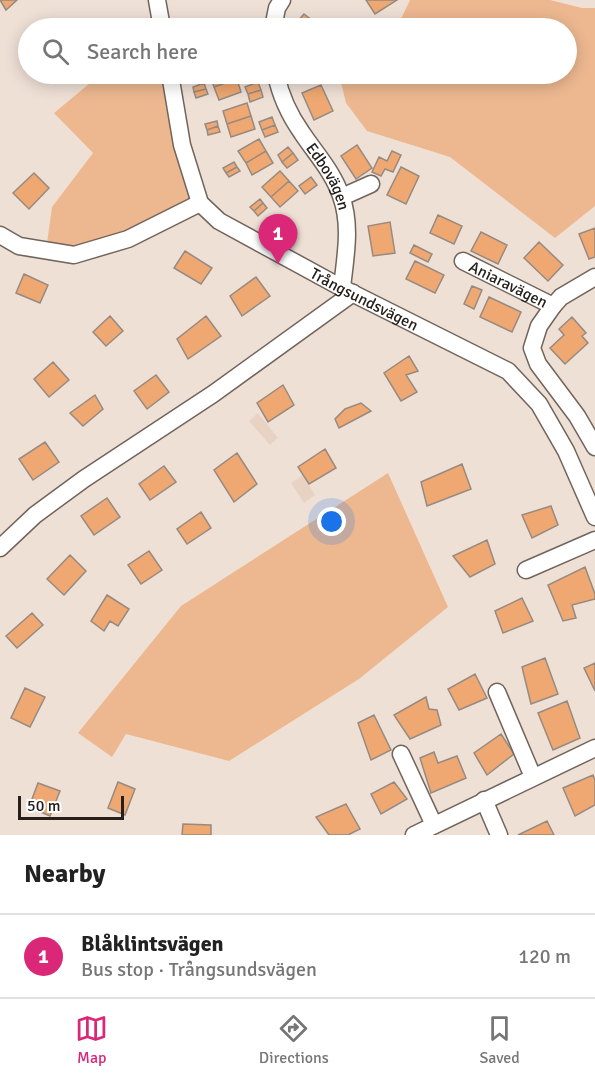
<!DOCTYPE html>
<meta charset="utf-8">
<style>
body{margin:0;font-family:Signika,sans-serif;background:#f2f2f2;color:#222}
.scale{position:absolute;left:18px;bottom:15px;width:106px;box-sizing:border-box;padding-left:6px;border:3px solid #25201c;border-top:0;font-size:16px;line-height:21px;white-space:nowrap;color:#25201c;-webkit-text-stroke:4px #fff;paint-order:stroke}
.you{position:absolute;left:332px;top:522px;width:21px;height:21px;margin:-15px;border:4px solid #fff;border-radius:50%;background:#1a73e8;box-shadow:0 0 0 9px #1a73e833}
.badge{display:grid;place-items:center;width:39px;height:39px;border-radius:50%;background:#db2777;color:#fff;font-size:20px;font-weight:700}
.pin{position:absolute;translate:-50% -50px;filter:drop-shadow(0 2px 3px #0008)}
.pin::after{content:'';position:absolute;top:32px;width:21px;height:18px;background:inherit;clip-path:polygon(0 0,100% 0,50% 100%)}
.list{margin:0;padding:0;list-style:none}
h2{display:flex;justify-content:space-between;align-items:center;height:78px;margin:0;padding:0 24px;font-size:26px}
h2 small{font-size:20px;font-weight:400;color:#767676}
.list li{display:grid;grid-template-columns:39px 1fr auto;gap:18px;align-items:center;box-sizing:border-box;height:84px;padding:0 24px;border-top:2px solid #e0e0e0}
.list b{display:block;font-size:22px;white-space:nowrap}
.list p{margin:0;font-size:20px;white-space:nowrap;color:#767676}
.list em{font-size:20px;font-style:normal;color:#767676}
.icon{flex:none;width:33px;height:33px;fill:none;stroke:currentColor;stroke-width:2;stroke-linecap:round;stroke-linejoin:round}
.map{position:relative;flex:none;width:595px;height:835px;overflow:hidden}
.search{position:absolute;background:#fff;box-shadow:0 3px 15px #0003;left:18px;right:18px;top:18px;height:66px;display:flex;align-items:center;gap:15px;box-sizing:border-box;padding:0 21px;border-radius:33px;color:#767676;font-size:22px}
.sheet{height:162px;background:#fff}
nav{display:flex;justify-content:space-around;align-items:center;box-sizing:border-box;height:84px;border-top:2px solid #e0e0e0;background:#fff;font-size:16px;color:#767676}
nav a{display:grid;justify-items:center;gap:3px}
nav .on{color:#db2777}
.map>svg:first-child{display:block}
.built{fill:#e7d2c3}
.green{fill:#edb890}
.building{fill:#efa871;stroke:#978a81;stroke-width:1.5}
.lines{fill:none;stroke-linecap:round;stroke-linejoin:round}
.minor-casing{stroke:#70645b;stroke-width:19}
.minor{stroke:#fff;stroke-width:16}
.labels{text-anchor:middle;stroke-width:4.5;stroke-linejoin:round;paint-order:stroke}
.street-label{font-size:16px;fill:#25201c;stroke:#fff}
</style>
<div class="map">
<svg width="595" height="835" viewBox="0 0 595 835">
<rect width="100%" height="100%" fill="#efe0d6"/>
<path class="built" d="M 258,413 L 278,438 L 270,445 L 249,421 Z
M 303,475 L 315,495 L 304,503 L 291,483 Z"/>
<path class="green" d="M 410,0 L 550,0 L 582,8 L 595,8 L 595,206 L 555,238 L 450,157 L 367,131 L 346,103 L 339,74 L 566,74 L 566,28 L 349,28 L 352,23 L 401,19 Z
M 101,74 L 170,74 L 200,203 L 128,239 L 46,250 L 52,207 L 93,153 L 54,113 Z
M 388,473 L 448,607 L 359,679 L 229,761 L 126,734 L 112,757 L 78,733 L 181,606 Z"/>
<path class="building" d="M 0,0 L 17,0 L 6,10 Z
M 366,0 L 397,0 L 375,14 Z
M 304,14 L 317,24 L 313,28 L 303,28 L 296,23 Z
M 58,19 L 66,28 L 48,28 Z
M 210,74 L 235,74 L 237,79 L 214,87 Z
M 237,79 L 241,92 L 219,100 L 214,87 Z
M 258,82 L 261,90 L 248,94 L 245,87 Z
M 204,83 L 206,89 L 194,92 L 193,87 Z
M 321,85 L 333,111 L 314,120 L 302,93 Z
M 206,89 L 208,94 L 196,98 L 194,92 Z
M 261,90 L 263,97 L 250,102 L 248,94 Z
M 247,103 L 251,116 L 227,124 L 223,111 Z
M 251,116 L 255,129 L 231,137 L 227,124 Z
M 272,117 L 275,125 L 262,130 L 259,122 Z
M 217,121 L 218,126 L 207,130 L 205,124 Z
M 275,125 L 278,132 L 265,137 L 262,130 Z
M 218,126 L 220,132 L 208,135 L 207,130 Z
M 259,139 L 266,151 L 246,163 L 238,151 Z
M 357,145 L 372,168 L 356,179 L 341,156 Z
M 288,147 L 293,153 L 282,162 L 278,155 Z
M 266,151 L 273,163 L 252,175 L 246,163 Z
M 392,151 L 401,155 L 393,172 L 385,169 L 381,176 L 372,172 L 379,157 L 387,161 Z
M 293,153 L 298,160 L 287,168 L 282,162 Z
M 234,162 L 237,167 L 226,173 L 223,168 Z
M 237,167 L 240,171 L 229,177 L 226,173 Z
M 401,167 L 419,176 L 406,204 L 387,195 Z
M 280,171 L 289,181 L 271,197 L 262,187 Z
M 34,173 L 49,188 L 29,209 L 13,193 Z
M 311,177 L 317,185 L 305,194 L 299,186 Z
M 289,181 L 298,191 L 280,207 L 271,197 Z
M 260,199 L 263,203 L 254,211 L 250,207 Z
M 263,203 L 267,208 L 258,216 L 254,211 Z
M 438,215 L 462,226 L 454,244 L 430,233 Z
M 390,222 L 395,253 L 373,256 L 368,226 Z
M 595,228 L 595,257 L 589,259 L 579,234 Z
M 481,232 L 507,245 L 498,264 L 471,251 Z
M 539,242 L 563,265 L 548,281 L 524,258 Z
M 414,245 L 432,254 L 428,262 L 410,253 Z
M 185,251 L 212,268 L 201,284 L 174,268 Z
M 415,261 L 444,275 L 435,293 L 406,279 Z
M 24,274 L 48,285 L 40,303 L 16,293 Z
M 256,277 L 270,296 L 242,316 L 230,296 Z
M 472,286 L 482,290 L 474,309 L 464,304 Z
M 489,297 L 521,312 L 512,332 L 480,317 Z
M 110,316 L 123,331 L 106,346 L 93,332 Z
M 206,316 L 221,336 L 188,359 L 177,339 Z
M 572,317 L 586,333 L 582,336 L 588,343 L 565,364 L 550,348 L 564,335 L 559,329 Z
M 409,356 L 418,371 L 406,375 L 417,392 L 401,401 L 384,373 Z
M 53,362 L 69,380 L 49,397 L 34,379 Z
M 156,375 L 169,392 L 147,409 L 134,391 Z
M 283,385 L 294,405 L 268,422 L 257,403 Z
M 95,395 L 103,409 L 83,426 L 70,413 Z
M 361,403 L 371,411 L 339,428 L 335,419 L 345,409 Z
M 45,442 L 59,462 L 33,480 L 19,459 Z
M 325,449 L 336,468 L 309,484 L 298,467 Z
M 237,453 L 257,484 L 234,502 L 214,470 Z
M 462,464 L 471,489 L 427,506 L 421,482 Z
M 164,466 L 176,482 L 150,500 L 139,484 Z
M 107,498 L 120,517 L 94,535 L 81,516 Z
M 551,506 L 558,525 L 532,538 L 522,515 Z
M 201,512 L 211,528 L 187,544 L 177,529 Z
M 487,540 L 495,564 L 470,577 L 453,556 Z
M 149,551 L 162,570 L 141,584 L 128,565 Z
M 70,555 L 86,571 L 64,595 L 47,579 Z
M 585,567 L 595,594 L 595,599 L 572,605 L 576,618 L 563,621 L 548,585 Z
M 107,595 L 129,609 L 118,626 L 110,621 L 104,631 L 91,621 Z
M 522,598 L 533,621 L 503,633 L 495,611 Z
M 32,613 L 43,625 L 17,648 L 6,636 Z
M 545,658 L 558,694 L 531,704 L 522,667 Z
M 595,663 L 595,691 L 584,668 Z
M 475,674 L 487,698 L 459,710 L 448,689 Z
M 25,688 L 45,697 L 30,727 L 11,718 Z
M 426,697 L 429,709 L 437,710 L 441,725 L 410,739 L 394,715 Z
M 567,701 L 580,738 L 553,750 L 538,713 Z
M 374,715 L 391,750 L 371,760 L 358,723 Z
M 501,734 L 514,754 L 487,775 L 474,753 Z
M 434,752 L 438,763 L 457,756 L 466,778 L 431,793 L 420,758 Z
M 593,775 L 595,780 L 595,805 L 575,816 L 563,788 Z
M 118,782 L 135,789 L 125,815 L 108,808 Z
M 394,782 L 407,799 L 381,814 L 371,794 Z
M 38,783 L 60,791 L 50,816 L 29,807 Z
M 346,804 L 360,829 L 348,835 L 329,835 L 316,817 Z
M 547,821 L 554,835 L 518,835 Z
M 183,824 L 211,825 L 211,835 L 182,835 Z"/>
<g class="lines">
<g class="minor-casing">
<g id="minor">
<path d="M 157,0 L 162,28"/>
<path d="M 273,28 L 277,8 L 282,0"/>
<path id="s1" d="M 170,74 L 182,145 L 200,203 L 219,221 L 342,288 L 508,371 L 539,404 L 566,451 L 595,517"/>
<path id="s2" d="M 276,74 C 280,94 290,116 302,133 C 316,154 333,172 341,196 C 352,226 345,258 342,288"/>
<path d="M 342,197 L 371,184"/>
<path d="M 0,235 L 19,246 L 74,255 L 128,239 L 200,203"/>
<path id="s3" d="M 463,261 L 553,306 L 539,326 L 532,348 L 538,364 L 577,416 L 595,447"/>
<path d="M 553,306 L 561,297 L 595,277"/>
<path d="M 0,548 L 35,515 L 84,479 L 213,394 L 353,293"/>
<path d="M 526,570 L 595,540"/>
<path d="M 497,692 L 533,777"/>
<path d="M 401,754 L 434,825"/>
<path d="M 484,800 L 499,835"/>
<path d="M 414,835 L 595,748"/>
</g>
</g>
<use href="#minor" class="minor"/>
</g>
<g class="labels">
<g class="street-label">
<text dy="6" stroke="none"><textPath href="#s2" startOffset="116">Edbovägen</textPath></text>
<text dy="6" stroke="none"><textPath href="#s3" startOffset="51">Aniaravägen</textPath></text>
<text dy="6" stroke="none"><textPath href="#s1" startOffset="324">Trångsundsvägen</textPath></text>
</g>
</g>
</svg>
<div class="scale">50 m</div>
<div class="you"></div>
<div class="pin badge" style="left:278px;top:264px">1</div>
<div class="search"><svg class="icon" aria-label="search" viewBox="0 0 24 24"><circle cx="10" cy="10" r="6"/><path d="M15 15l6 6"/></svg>Search here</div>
</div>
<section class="sheet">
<h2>Nearby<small></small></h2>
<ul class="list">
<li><span class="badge">1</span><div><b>Blåklintsvägen</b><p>Bus stop · Trångsundsvägen</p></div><em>120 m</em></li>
</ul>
</section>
<nav>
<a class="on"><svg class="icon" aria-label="map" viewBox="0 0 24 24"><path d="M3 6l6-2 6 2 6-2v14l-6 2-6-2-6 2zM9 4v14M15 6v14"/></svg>Map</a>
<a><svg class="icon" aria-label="directions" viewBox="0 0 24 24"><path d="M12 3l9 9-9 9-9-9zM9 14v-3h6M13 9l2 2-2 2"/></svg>Directions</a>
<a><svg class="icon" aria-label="saved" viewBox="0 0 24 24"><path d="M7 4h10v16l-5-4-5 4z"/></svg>Saved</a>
</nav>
